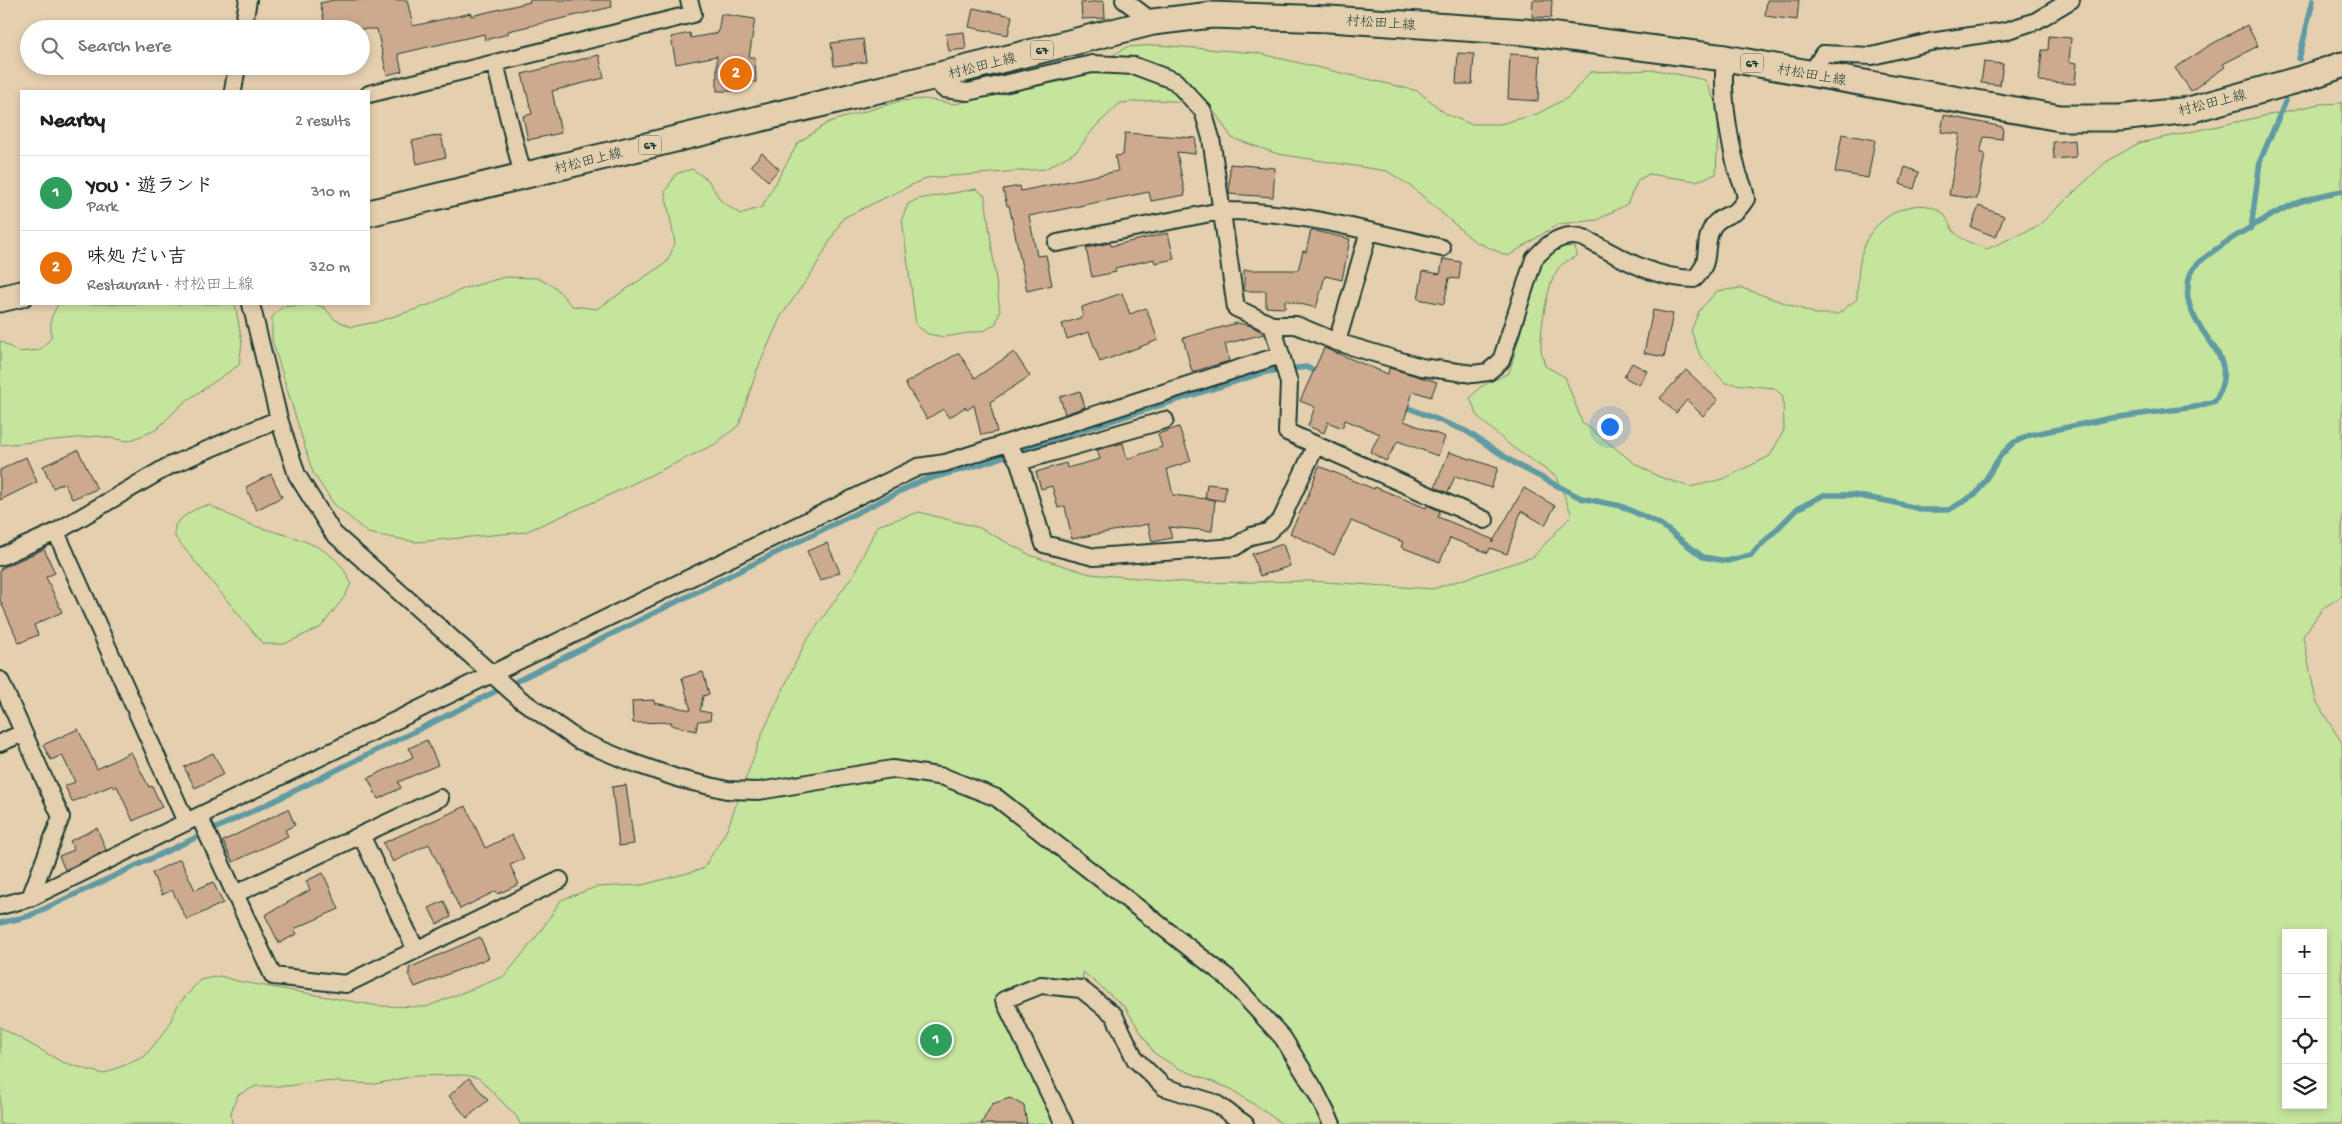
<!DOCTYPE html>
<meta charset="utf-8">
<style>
body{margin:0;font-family:"Gochi Hand","Klee One",sans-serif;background:#f6f6f6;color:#202124}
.controls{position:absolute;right:15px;bottom:15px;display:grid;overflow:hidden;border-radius:0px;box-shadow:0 2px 8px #0003}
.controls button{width:45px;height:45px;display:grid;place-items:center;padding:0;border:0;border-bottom:1px solid #e0e0e0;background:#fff;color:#202124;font:25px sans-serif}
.you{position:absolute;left:1609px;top:426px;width:18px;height:18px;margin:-12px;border:4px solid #fff;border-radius:50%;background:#1a73e8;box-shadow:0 0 0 8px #1a73e833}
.badge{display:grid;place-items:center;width:32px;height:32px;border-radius:50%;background:#c8321e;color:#fff;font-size:16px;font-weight:700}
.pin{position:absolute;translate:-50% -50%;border:2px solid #fff;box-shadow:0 1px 5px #0006}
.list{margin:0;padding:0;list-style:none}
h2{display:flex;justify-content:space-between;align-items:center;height:65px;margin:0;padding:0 20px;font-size:21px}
h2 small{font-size:16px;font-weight:400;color:#757577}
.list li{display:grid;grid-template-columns:32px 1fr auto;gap:15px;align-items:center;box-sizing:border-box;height:75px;padding:0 20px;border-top:1px solid #e0e0e0}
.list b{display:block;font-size:19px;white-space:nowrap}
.list p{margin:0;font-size:16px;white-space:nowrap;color:#757577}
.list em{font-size:16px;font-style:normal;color:#757577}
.icon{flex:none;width:28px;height:28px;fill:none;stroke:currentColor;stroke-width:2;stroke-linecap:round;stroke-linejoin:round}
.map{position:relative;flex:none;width:2342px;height:1124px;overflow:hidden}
.search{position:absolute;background:#fff;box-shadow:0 2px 8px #0003;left:20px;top:20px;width:350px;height:55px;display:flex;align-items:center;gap:12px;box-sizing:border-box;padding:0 18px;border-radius:28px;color:#757577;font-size:19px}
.panel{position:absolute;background:#fff;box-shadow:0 2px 8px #0003;left:20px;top:90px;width:350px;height:215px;border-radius:0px}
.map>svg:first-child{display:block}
.green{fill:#c5e49c;stroke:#729068;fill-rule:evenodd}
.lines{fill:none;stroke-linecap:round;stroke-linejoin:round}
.stream{stroke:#609aa2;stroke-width:5.5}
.building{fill:#cda98e;stroke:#1f3d34}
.minor-casing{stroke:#1f3d34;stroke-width:20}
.primary-casing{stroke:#1f3d34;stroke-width:29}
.minor{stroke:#e4cfae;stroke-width:16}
.primary{stroke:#e4cfae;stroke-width:25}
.labels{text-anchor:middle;stroke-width:4;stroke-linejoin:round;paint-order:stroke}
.shield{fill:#e4cfae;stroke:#5a6959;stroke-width:1}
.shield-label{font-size:12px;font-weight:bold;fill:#1f3d34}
.street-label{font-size:14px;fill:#1f3d34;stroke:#e4cfae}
</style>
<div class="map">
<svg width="2342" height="1124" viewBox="0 0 2342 1124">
<rect width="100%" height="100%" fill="#e4cfae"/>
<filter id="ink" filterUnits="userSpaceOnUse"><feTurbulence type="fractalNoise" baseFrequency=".02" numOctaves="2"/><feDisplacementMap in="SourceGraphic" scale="10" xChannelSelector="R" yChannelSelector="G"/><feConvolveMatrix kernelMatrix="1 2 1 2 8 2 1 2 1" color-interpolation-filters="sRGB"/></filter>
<g filter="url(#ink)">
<path class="green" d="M 1157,45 L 1257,53 L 1418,91 L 1446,114 L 1470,124 L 1500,124 L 1537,114 L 1569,97 L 1590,72 L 1656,70 L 1705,80 L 1719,110 L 1716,174 L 1696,181 L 1649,174 L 1638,180 L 1627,204 L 1597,220 L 1558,224 L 1508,256 L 1474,241 L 1412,187 L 1387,171 L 1278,154 L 1232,138 L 1209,104 L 1158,100 L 1120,103 L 1095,127 L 1077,151 L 1045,169 L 926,178 L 843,218 L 813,271 L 781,316 L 757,370 L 739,425 L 715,444 L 603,498 L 525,532 L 416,542 L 368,533 L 334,504 L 313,473 L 272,340 L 272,317 L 282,307 L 315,304 L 325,308 L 334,319 L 351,327 L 376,322 L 429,305 L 463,289 L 505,277 L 537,278 L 555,287 L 572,306 L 597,309 L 667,262 L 675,243 L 665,192 L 676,174 L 692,169 L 708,180 L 721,201 L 740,214 L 762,207 L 798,143 L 829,122 L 900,101 L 925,99 L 954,104 L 1072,79 L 1127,47 Z
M 2342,103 L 2342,596 L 2323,608 L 2303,636 L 2316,701 L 2342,743 L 2342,1124 L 1283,1124 L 1231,1089 L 1178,1068 L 1154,1053 L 1125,1007 L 1083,972 L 1081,989 L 1041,985 L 1004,1000 L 1064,1124 L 520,1124 L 517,1117 L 479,1078 L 465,1075 L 414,1076 L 375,1084 L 322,1081 L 287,1086 L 256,1086 L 238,1095 L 231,1112 L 232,1124 L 0,1124 L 0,1027 L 62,1062 L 103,1074 L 144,1057 L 167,1029 L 178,1005 L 200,980 L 220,976 L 237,981 L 378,1006 L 426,1007 L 505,976 L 540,932 L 561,900 L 596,887 L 642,885 L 703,869 L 727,830 L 762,734 L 805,643 L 855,572 L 877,526 L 919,512 L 980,528 L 1032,556 L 1090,574 L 1197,583 L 1309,581 L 1433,589 L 1533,557 L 1572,515 L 1557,477 L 1512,447 L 1478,417 L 1470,398 L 1480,387 L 1509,373 L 1540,263 C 1551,250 1557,245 1575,247 L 1577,256 C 1569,260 1560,264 1556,272 C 1547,287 1540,330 1541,348 C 1541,354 1544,360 1545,366 L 1565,377 L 1582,422 L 1634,463 L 1657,476 L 1690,487 L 1723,479 L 1770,456 L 1784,430 L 1783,396 L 1774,388 L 1725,383 L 1700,355 L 1691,331 L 1699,311 L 1717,291 L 1742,288 L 1816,314 L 1838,314 L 1857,299 C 1858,280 1858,261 1865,243 C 1875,218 1917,193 1941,212 C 1948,217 1950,228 1956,234 C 1962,241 1978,245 1987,249 L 2038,226 L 2106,162 L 2139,143 L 2320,104 ZM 2286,933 L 2323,933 L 2323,1105 L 2286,1105 Z
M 976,189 L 985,196 L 1000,311 L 996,323 L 986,330 L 944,337 L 928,334 L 916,325 L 902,219 L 908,204 L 918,199 Z
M 58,304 L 235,304 L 242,342 L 239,365 L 183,403 L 156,430 L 128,441 L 98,436 L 0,445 L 0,341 L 19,352 L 40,350 L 51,338 L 51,318 Z
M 209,505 C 224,512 239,521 255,526 C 292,538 334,542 351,583 L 345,596 L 321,627 L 284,644 L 263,644 L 175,537 L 175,525 C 186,514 194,508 209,505 Z"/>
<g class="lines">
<path class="stream" d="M 2299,59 L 2313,0
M 2251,229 L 2260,161 L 2286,100
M 1401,405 L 1466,431 L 1519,466 L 1581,498 L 1621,506 L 1660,524 L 1703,557 L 1727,561 L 1751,555 L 1797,509 L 1824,495 L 1853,495 L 1892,502 L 1924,510 L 1949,510 L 1977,493 L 2001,455 L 2013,443 L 2030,435 L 2111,418 L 2195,407 L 2215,401 C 2242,354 2197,342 2188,299 C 2187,293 2188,278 2191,273 C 2199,254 2274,213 2294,204 C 2309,198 2326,194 2342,191
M 0,923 L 29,916 L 278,799 L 921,481 L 985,463 L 1038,444 L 1266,372 L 1306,367 L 1321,373"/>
</g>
<path class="building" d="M 334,0 L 407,0 L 413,26 L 471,13 L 471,16 L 530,2 L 529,0 L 611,0 L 612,7 L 508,31 L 508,34 L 485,40 L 484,34 L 398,54 L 402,71 L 387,75 L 377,29 L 326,29 L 320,3 Z
M 1533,0 L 1552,0 L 1551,18 L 1532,17 Z
M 1767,0 L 1799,0 L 1797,20 L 1765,16 Z
M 1104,1 L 1105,18 L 1082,19 L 1081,3 Z
M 973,8 L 1012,16 L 1008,35 L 969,27 Z
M 721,14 L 755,19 L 749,57 L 755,57 L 756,82 L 734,82 L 735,91 L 717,91 L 717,56 L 676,64 L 671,37 L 690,33 L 691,38 L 718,33 Z
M 2247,25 L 2258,46 L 2223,64 L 2225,67 L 2191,91 L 2175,68 L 2210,45 Z
M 964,32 L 966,49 L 949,51 L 946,34 Z
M 2049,36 L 2071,38 L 2069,62 L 2077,63 L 2075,84 L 2039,81 L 2042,50 L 2048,50 Z
M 863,39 L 866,62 L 834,66 L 831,43 Z
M 1458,53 L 1474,54 L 1472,84 L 1456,84 Z
M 1510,54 L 1540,56 L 1538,101 L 1508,99 Z
M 599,55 L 604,78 L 552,91 L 561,133 L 528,140 L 523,116 L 532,114 L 522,74 Z
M 1984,62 L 2003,64 L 2000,85 L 1981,83 Z
M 1944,115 L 2003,127 L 2002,139 L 1984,137 L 1980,153 L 1985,154 L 1977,199 L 1949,195 L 1960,134 L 1941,132 Z
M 1125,133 L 1196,138 L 1195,154 L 1177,152 L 1185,195 L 1151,201 L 1149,192 L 1029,216 L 1037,256 L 1046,255 L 1052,285 L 1027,291 L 1009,205 L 1007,206 L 1003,189 L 1020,186 L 1021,191 L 1118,171 L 1115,156 L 1123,155 Z
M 1842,134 L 1875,140 L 1868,178 L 1835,172 Z
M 441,135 L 446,157 L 417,164 L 412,141 Z
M 2075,140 L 2076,157 L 2054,159 L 2053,142 Z
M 762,153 L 779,169 L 768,181 L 751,165 Z
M 1230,164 L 1275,168 L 1273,197 L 1229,194 Z
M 1905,167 L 1919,172 L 1914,189 L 1900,184 Z
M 1979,206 L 2004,216 L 1996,237 L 1971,227 Z
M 1311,230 L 1350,239 L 1342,280 L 1325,276 L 1316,308 L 1285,300 L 1285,308 L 1266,307 L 1266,291 L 1244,291 L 1244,270 L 1298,270 L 1303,251 L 1306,252 Z
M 1168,233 L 1174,259 L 1155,263 L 1154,259 L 1115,268 L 1116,272 L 1092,277 L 1086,248 L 1110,243 L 1111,246 Z
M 1443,259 L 1461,262 L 1459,279 L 1449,278 L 1444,304 L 1418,299 L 1423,271 L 1440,274 Z
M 1122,293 L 1130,314 L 1146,308 L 1158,340 L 1100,362 L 1089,332 L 1067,339 L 1062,324 L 1083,317 L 1082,307 Z
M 1653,310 L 1673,314 L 1664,357 L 1644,353 Z
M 1237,323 L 1252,326 L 1264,334 L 1225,344 L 1229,361 L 1192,372 L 1183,338 Z
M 1324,348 L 1388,374 L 1389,368 L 1437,382 L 1431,397 L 1413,391 L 1404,421 L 1445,437 L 1438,456 L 1398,441 L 1386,461 L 1370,452 L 1380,434 L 1345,420 L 1342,428 L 1328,422 L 1324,433 L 1308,426 L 1315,407 L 1300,401 Z
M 1014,352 L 1030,376 L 990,402 L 997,432 L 981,435 L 974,405 L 967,410 L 965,407 L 949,418 L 943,409 L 927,419 L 905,383 L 959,353 L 975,378 Z
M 1632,363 L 1647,371 L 1639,385 L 1624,377 Z
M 1686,370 L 1718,400 L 1703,416 L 1687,400 L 1676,413 L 1660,398 Z
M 1080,391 L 1085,407 L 1065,414 L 1060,397 Z
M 1179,427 L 1191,461 L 1167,469 L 1173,495 L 1215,500 L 1212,531 L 1169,527 L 1172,538 L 1152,542 L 1148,524 L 1072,539 L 1065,506 L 1058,508 L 1052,486 L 1041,489 L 1036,472 L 1066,463 L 1067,468 L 1100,459 L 1097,450 L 1123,443 L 1127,459 L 1162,447 L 1158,434 Z
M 78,450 L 97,489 L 72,499 L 64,483 L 53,488 L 43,466 Z
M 1449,452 L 1498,468 L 1491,488 L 1455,476 L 1448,493 L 1435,487 Z
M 26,457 L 37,482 L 0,500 L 0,470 Z
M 1319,466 L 1374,489 L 1375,487 L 1426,508 L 1427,505 L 1440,511 L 1438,517 L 1494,540 L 1492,543 L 1524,488 L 1555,506 L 1545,525 L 1521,511 L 1507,554 L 1490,548 L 1488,553 L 1450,538 L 1440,562 L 1401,547 L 1403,542 L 1351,521 L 1334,555 L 1290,533 L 1308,496 Z
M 271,474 L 282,497 L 256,510 L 246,487 Z
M 1207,484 L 1226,486 L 1224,501 L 1205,498 Z
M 827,543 L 840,572 L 820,581 L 807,551 Z
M 1283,544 L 1290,566 L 1260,576 L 1252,554 Z
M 44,549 L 55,573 L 46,577 L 62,612 L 34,625 L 38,635 L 19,643 L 0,600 L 0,569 Z
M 703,672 L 709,694 L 703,696 L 700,711 L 711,713 L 710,720 L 698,721 L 696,731 L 671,725 L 672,722 L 633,723 L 632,701 L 654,700 L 654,703 L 691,710 L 682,678 Z
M 78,729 L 97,769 L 131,752 L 149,787 L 152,786 L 162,807 L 133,821 L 117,786 L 114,788 L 113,785 L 72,802 L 65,786 L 75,782 L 62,755 L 51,760 L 43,745 Z
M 427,740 L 438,765 L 398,782 L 401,788 L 378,799 L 368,778 L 413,757 L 409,748 Z
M 213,753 L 224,774 L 195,788 L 184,767 Z
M 626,785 L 634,844 L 619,846 L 612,787 Z
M 466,806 L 485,848 L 512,835 L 524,859 L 510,865 L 519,884 L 498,894 L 496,891 L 460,909 L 429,844 L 393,862 L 383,843 Z
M 288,809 L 295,825 L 285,830 L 288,836 L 233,862 L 223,841 Z
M 97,828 L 106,850 L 65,870 L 59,856 L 74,850 L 70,841 Z
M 180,859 L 195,890 L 213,882 L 223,903 L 187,920 L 172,890 L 162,895 L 152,873 Z
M 323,873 L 339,909 L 294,929 L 297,934 L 279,943 L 265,915 L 310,890 L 306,881 Z
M 444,901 L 451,917 L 437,924 L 429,908 Z
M 480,937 L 489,958 L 415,987 L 409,975 L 409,968 Z
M 469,1078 L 488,1100 L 467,1118 L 449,1096 Z
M 1010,1098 L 1024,1106 L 1027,1124 L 981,1124 L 992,1104 Z"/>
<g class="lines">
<g class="minor-casing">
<path id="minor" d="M 1124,0 L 1153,22
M 243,29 L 248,0
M 495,63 L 523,176
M 1811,74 L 1823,54 L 1872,56 L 1930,42 L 2005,31 L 2036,21 L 2071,0
M 233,91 L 237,66
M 369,94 L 693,14 L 689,0
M 1057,243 L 1221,211 C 1296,210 1370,232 1442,248
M 251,304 L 279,419 L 297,475 L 333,533 L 520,699 L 578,740 L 628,761 L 680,779 L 727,790 L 759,791 L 892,769 L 944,777 L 997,798 L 1228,978 L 1283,1038 L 1315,1090 L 1332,1124
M 1272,325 L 1296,325 L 1337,342 L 1421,367 L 1473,374 L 1488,372 L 1501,361 L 1534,259 C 1548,243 1563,231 1584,238 C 1619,257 1652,278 1694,279 C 1714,260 1701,246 1713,226 C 1719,217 1728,216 1736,211 C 1740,208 1743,203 1746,199 C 1745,188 1740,180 1737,170 C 1728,134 1721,95 1725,58
M 1337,342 L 1369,231
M 1281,355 L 1289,383 L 1287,432 L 1485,520
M 1007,443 L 1019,462 L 1044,544 L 1094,557 L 1235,547 L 1251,536 L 1268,532 L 1281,520 L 1316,445
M 1019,462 L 1165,420
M 56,532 L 186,822
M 0,557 L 56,532 L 167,467 L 279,419
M 0,680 L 61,817 L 30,898
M 0,743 L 23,733
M 199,816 L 273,976 L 346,984 L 560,880
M 361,835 L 416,950
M 235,894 L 440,798
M 0,906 L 30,898 L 918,467 L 945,463 L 1281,355 L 1272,325 L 1236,308 L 1211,138 L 1203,111 L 1175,81 L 1135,66 L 1092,64 L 968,92 L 944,89 L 932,77
M 1064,1124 L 1004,1000 L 1041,985 L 1081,989 L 1114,1015 L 1135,1059 L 1164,1087 L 1215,1103 L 1245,1124"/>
</g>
<g class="primary-casing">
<path id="primary" d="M 369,213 L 932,77 L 1153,22 L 1211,15 L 1329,19 L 1525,32 L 1725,58 L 2060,118 L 2120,118 L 2189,110 L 2301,79 L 2342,65
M 0,299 L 21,294"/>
</g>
<use href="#minor" class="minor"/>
<use href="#primary" class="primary"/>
</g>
</g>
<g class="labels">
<g class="shield">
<rect x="1031" y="40.5" width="22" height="19" rx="4"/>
<rect x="1741" y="53.5" width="22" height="19" rx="4"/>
<rect x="639" y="135.5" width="22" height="19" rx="4"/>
</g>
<g class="shield-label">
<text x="1042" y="54">67</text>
<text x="1752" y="67">67</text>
<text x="650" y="149">67</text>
</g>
<g class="street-label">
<text transform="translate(1381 22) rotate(4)" y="5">村松田上線</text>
<text transform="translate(982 65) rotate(-14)" y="5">村松田上線</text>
<text transform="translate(1812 74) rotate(10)" y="5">村松田上線</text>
<text transform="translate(2212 102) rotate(-14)" y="5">村松田上線</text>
<text transform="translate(588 160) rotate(-14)" y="5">村松田上線</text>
</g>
</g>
</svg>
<div class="controls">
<button>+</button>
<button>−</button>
<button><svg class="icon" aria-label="locate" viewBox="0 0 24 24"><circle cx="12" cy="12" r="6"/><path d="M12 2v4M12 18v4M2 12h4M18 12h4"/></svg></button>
<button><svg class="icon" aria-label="layers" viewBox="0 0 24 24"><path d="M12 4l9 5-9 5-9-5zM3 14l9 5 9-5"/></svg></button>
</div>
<div class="you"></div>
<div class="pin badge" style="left:936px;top:1040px;background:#2e9e5b">1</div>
<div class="pin badge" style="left:736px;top:74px;background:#e8710a">2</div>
<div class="search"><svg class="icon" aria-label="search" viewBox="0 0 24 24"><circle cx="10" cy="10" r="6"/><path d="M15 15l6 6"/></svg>Search here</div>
<section class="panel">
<h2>Nearby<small>2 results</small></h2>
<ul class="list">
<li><span class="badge" style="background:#2e9e5b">1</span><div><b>YOU・遊ランド</b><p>Park</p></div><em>310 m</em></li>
<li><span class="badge" style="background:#e8710a">2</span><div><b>味処 だい吉</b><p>Restaurant · 村松田上線</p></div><em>320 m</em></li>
</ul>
</section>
</div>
